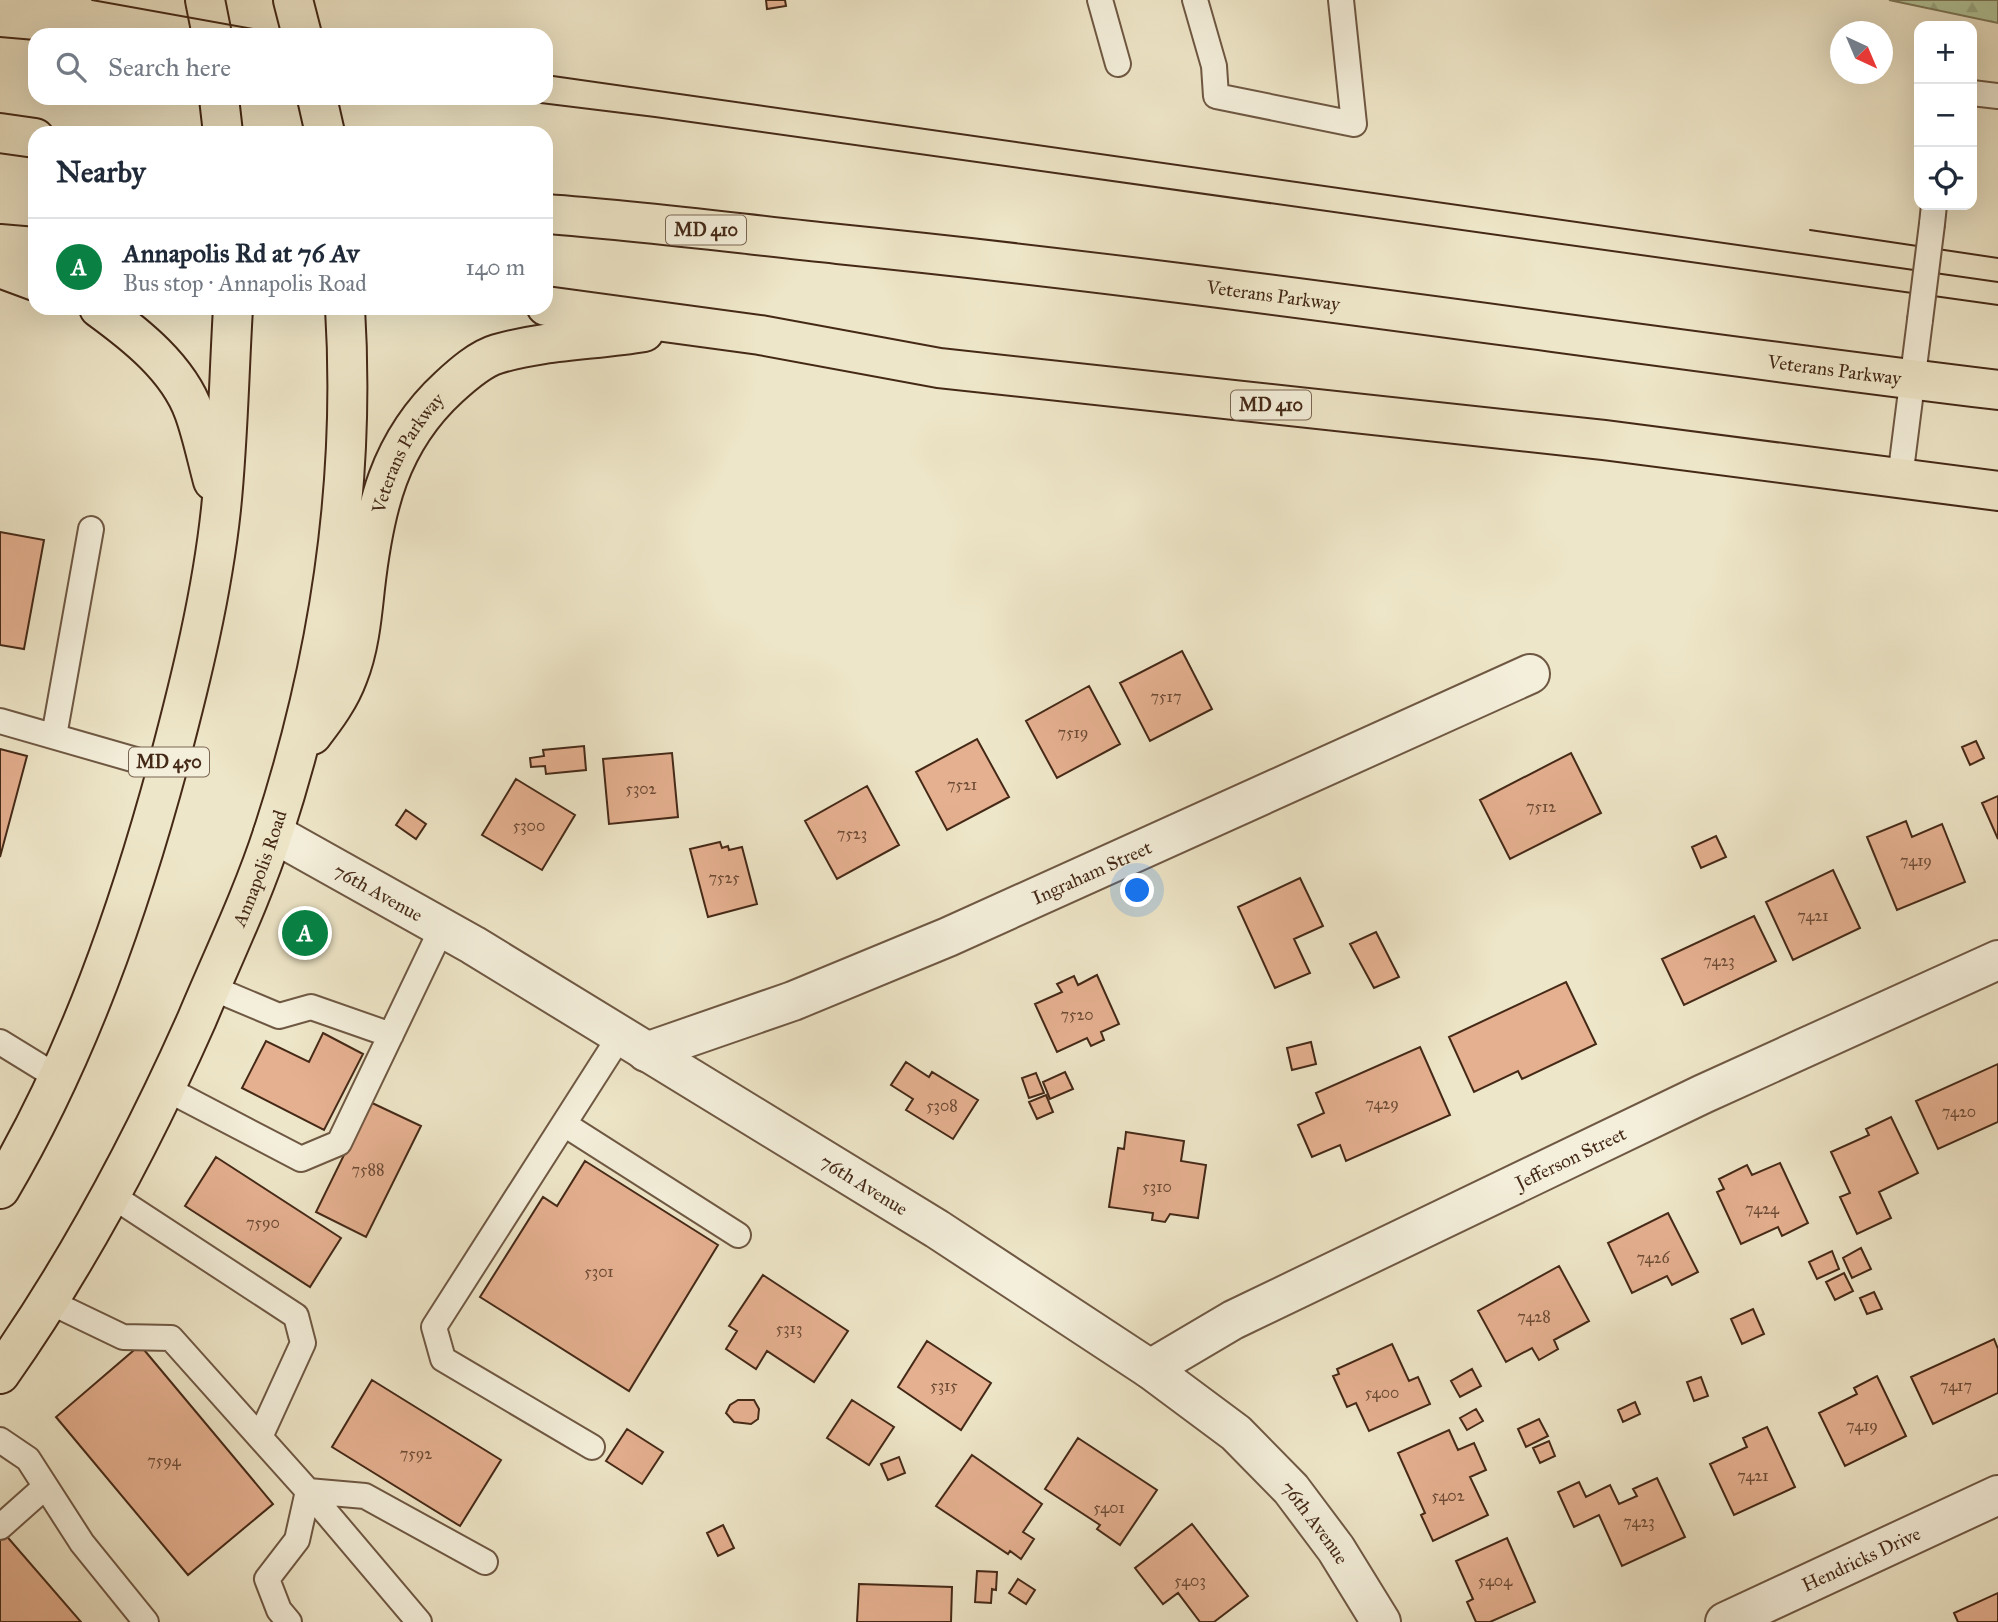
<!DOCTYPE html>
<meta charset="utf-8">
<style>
body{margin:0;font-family:"IM FELL Great Primer",serif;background:#f2f2f3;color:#1f2937}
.controls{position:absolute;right:21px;top:21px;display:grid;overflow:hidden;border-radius:14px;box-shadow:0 7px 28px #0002}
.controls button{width:63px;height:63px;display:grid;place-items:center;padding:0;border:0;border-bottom:2px solid #e0e1e3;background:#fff;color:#1f2937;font:35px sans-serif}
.compass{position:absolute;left:1830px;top:21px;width:63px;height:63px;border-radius:50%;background:#fff;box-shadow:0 7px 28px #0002;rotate:136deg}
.you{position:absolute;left:1138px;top:891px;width:24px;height:24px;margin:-18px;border:5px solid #fff;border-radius:50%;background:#1a73e8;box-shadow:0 0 0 10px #1a73e833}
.badge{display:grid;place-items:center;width:46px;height:46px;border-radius:50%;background:#0b8043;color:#fff;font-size:23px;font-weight:700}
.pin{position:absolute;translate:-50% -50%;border:4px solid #fff;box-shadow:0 2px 7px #0006}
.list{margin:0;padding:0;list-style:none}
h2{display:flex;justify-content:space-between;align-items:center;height:91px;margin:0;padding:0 28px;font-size:30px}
h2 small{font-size:23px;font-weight:400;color:#747a83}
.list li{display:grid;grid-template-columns:46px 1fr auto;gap:21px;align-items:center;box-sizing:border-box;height:98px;padding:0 28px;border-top:2px solid #e0e1e3}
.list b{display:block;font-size:26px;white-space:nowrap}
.list p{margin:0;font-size:23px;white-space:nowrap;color:#747a83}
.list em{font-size:23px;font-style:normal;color:#747a83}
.icon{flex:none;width:38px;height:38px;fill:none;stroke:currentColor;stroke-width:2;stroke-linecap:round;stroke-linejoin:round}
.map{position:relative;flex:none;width:1998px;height:1622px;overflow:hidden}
.search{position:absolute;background:#fff;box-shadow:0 7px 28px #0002;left:28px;top:28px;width:525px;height:77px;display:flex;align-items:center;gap:18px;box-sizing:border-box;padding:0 24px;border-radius:21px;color:#747a83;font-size:26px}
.panel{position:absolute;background:#fff;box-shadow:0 7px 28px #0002;left:28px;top:126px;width:525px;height:189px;border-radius:21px}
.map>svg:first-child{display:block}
.forest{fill:url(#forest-firs);stroke:#7c7859;stroke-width:2}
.building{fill:#e5b090;stroke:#452917;stroke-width:2}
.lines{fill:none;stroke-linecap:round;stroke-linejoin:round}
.lane-casing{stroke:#6f5843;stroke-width:28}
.street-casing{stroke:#6f5843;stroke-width:42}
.primary-casing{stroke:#452917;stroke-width:42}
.lane{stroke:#f4efdb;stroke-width:24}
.street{stroke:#f4efdb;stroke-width:38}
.primary{stroke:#eee6c8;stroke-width:38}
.tram{stroke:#452917;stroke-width:2}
.lane-bridge-casing{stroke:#6f5843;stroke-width:28;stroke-linecap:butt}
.lane-bridge{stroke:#f4efdb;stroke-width:24}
.labels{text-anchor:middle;stroke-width:6;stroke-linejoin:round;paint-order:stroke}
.number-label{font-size:16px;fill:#6d4b35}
.shield{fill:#f4efdb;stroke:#7a6452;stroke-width:2}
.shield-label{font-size:18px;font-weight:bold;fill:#452917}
.street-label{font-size:19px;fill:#452917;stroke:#f4efdb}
</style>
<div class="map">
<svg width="1998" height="1622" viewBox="0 0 1998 1622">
<defs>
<pattern id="forest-firs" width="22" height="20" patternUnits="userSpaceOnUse" patternTransform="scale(1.75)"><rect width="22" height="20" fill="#b2c69b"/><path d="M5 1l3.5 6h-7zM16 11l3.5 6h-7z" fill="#9aaa85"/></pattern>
</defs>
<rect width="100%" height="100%" fill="#eee6c8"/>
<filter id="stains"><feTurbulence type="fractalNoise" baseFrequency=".00286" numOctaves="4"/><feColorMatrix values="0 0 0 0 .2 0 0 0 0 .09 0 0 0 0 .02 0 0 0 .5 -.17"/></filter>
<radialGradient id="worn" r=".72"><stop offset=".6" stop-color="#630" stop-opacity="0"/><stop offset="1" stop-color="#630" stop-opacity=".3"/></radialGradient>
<path class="forest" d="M 1889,0 L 1998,0 L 1998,23 Z"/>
<path class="building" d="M 766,0 L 785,0 L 786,6 L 767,9 Z
M 0,532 L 44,540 L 24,649 L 0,645 Z
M 1182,651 L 1212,709 L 1150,741 L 1120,683 Z
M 1089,686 L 1120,744 L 1057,778 L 1026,721 Z
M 977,739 L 1009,797 L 947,830 L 916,772 Z
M 1976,741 L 1984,758 L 1970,765 L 1962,747 Z
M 584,746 L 586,770 L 546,774 L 545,766 L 531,767 L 530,758 L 544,756 L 543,750 Z
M 0,749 L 27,756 L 0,857 Z
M 672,753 L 678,817 L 609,824 L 603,759 Z
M 1571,753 L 1601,813 L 1510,859 L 1480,800 Z
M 516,779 L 575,815 L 542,870 L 482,835 Z
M 867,786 L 899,845 L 837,879 L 805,821 Z
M 1998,796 L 1998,839 L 1982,803 Z
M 406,810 L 426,824 L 416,839 L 396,825 Z
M 1906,821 L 1912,837 L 1942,824 L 1965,882 L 1897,910 L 1867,837 Z
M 1716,836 L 1726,857 L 1701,868 L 1692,847 Z
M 720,842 L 722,848 L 728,846 L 729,850 L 742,847 L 757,904 L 708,917 L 690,849 Z
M 1833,870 L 1860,928 L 1793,960 L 1766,902 Z
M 1300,878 L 1323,926 L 1294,939 L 1310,973 L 1275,988 L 1238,907 Z
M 1754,916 L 1776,961 L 1684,1005 L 1662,959 Z
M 1376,932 L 1399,977 L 1374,988 L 1350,944 Z
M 1097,975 L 1119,1024 L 1101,1032 L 1104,1040 L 1091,1046 L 1087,1038 L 1057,1052 L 1035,1004 L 1062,992 L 1057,984 L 1074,976 L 1078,985 Z
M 1566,982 L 1596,1044 L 1522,1079 L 1518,1071 L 1474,1092 L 1449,1037 Z
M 323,1033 L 363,1054 L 324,1130 L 242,1088 L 266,1041 L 309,1062 Z
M 1311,1042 L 1316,1064 L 1292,1070 L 1287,1048 Z
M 1420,1047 L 1450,1115 L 1346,1161 L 1340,1145 L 1312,1157 L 1298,1125 L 1324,1113 L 1316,1093 Z
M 906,1062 L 929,1077 L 932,1072 L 978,1100 L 953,1139 L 906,1110 L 913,1099 L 891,1085 Z
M 1998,1064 L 1998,1122 L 1938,1149 L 1916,1101 Z
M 1065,1072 L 1073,1089 L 1050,1099 L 1043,1082 Z
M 1036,1073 L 1044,1093 L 1029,1098 L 1022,1078 Z
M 1046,1095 L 1053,1112 L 1037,1119 L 1029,1102 Z
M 370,1102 L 421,1126 L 366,1237 L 316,1212 Z
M 1891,1117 L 1918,1173 L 1879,1192 L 1891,1218 L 1857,1234 L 1840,1197 L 1850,1193 L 1831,1152 L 1869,1135 L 1866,1129 Z
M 1126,1132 L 1184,1141 L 1181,1161 L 1206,1165 L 1198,1218 L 1170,1214 L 1165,1222 L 1152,1220 L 1153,1213 L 1109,1207 L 1118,1148 L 1124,1149 Z
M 216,1157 L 341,1238 L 310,1287 L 185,1206 Z
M 585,1161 L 718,1245 L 629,1391 L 480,1297 L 543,1197 L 557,1206 Z
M 1780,1163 L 1808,1223 L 1782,1236 L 1778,1227 L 1741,1244 L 1717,1192 L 1724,1189 L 1719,1179 L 1747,1165 L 1752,1175 Z
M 1668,1213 L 1698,1272 L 1672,1285 L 1667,1276 L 1632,1293 L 1608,1243 Z
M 1861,1248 L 1871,1269 L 1852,1278 L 1843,1258 Z
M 1832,1251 L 1839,1269 L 1817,1279 L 1809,1262 Z
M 1559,1266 L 1589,1321 L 1554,1340 L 1558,1349 L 1539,1360 L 1532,1348 L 1506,1362 L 1478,1311 Z
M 1844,1273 L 1853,1291 L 1835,1300 L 1826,1282 Z
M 763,1275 L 848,1331 L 814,1382 L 767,1351 L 756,1369 L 726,1349 L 737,1331 L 729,1326 Z
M 1874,1292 L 1882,1309 L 1867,1314 L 1860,1298 Z
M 1753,1309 L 1764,1334 L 1742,1344 L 1731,1319 Z
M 1994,1339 L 1998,1349 L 1998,1393 L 1933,1424 L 1911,1377 Z
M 927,1341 L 991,1383 L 961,1430 L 898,1387 Z
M 1392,1344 L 1409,1381 L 1418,1377 L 1430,1404 L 1369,1431 L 1356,1403 L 1347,1407 L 1333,1376 L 1339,1374 L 1337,1369 Z
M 140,1345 L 273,1504 L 188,1575 L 56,1417 Z
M 1472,1369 L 1481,1386 L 1460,1397 L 1451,1381 Z
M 1877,1376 L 1906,1436 L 1845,1466 L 1819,1413 L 1857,1394 L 1854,1388 Z
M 1701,1377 L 1708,1396 L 1694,1401 L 1687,1382 Z
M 372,1380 L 501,1460 L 460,1526 L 332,1447 Z
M 738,1400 L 754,1400 L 759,1409 L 758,1419 L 751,1424 L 734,1422 L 726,1413 L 730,1405 Z
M 852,1400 L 894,1427 L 869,1465 L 827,1438 Z
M 1635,1402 L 1640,1414 L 1623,1422 L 1618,1410 Z
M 1476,1409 L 1483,1421 L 1467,1430 L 1460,1418 Z
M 1539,1419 L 1548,1436 L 1526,1447 L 1518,1429 Z
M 1767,1427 L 1795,1487 L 1734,1515 L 1710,1464 L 1747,1447 L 1743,1438 Z
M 627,1429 L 663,1452 L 642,1484 L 606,1461 Z
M 1449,1430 L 1458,1450 L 1474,1443 L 1486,1470 L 1470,1477 L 1488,1515 L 1433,1541 L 1421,1515 L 1425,1513 L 1398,1453 Z
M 1078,1438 L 1157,1490 L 1120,1545 L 1097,1529 L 1100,1525 L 1045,1489 Z
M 1549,1441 L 1555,1456 L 1540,1463 L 1533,1448 Z
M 972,1455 L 1042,1504 L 1023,1532 L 1034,1539 L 1021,1559 L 1010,1551 L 1008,1554 L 936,1506 Z
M 899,1457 L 905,1473 L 888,1480 L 881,1464 Z
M 1657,1478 L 1685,1537 L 1622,1566 L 1599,1515 L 1574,1527 L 1558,1492 L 1579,1482 L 1586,1497 L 1610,1485 L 1619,1504 L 1637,1496 L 1633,1489 Z
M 1192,1524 L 1248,1596 L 1214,1622 L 1200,1622 L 1178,1593 L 1163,1604 L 1135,1568 Z
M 723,1525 L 734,1548 L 718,1556 L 707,1533 Z
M 3,1532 L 81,1622 L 0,1622 L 0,1535 Z
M 1507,1538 L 1535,1602 L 1490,1622 L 1476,1622 L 1467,1602 L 1473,1599 L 1456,1561 Z
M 977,1571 L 997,1572 L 996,1590 L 992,1589 L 991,1603 L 975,1602 Z
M 1018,1579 L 1035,1590 L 1026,1604 L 1009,1593 Z
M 859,1584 L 952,1587 L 951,1622 L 857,1622 Z
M 1998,1593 L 1998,1622 L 1958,1622 L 1954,1613 Z"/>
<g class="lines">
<g class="lane-casing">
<path id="lane" d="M 1100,0 L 1118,64
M 1195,0 L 1214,66 L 1216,96 L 1354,124 L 1341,0
M 1972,93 L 1998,96
M 1932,224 L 1934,205
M 1900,478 L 1920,320
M 0,721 L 167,769
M 54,736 L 91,529
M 210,987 L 279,1016 L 311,1007 L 391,1035
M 0,1042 L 57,1077
M 165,1088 L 301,1159 L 339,1143 L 442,928
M 564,1124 L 738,1235
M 111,1195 L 296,1316 L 303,1343 L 260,1437
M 48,1301 L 123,1337 L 171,1338 L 308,1491 L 297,1540 L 267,1579 L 279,1610 L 289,1622
M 0,1440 L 28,1459 L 82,1543 L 146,1622
M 592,1447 L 443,1359 L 434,1327 L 620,1036
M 0,1527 L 45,1487
M 419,1622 L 308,1491 L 365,1496 L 485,1562"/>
</g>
<g class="street-casing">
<g id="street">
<path id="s1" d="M 273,833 L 473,945 L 937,1229 L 1150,1369 L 1236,1433 L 1291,1489 L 1336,1549 L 1381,1622"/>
<path id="s2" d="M 646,1052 L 793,1001 L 948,937 L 1530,674"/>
<path id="s3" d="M 1150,1369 L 1233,1320 L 1703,1094 L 1998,960"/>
<path id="s4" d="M 1725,1622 L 1998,1495"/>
</g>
</g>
<g class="primary-casing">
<g id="primary">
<path d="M 205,0 L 212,35"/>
<path d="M 293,0 L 302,35"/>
<path d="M 219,98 L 223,133"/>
<path d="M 317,98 L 325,133"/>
<path d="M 0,133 L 35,138"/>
<path id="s5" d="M 546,214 C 644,221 741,234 838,244 C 1226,283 1611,343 1998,390"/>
<path d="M 0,244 L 35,247"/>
<path d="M 0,268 L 35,281"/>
<path d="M 546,306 L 760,335 L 939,368 L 1604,440 L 1998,491"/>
<path d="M 99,308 C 136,335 178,368 194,412 C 202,434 207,459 213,481"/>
<path id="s6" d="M 312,735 C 326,717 340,698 348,676 C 359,649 362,616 365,588 C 374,509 389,442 449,387 C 462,375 480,359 497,354 C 544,340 596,340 644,332"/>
<path d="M 0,1189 C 78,1057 129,910 169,762 C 191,679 212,594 221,509 C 228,442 229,375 233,308"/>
<path id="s7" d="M 0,1374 C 78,1263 142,1143 197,1019 C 223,957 252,897 273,833 C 328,664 356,486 345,308"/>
</g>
</g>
<use href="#lane" class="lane"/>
<use href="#street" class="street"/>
<use href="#primary" class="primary"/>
<path class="tram" d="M 92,0 L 286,35
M 0,37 L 35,40
M 546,75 L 1998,282
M 499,98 L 655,117 L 1998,305
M 1810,230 L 1998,258"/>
<g class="lane-bridge-casing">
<path id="lane-bridge" d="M 1920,320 L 1932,224"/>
</g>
<use href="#lane-bridge" class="lane-bridge"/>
</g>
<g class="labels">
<g class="number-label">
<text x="1166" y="702">7517</text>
<text x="1073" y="738">7519</text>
<text x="962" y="790">7521</text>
<text x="641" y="794">5302</text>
<text x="1541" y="812">7512</text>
<text x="529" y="831">5300</text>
<text x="852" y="839">7523</text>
<text x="1916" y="866">7419</text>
<text x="724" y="883">7525</text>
<text x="1813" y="921">7421</text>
<text x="1719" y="966">7423</text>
<text x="1077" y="1020">7520</text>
<text x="1382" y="1109">7429</text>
<text x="942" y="1111">5308</text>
<text x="1959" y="1117">7420</text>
<text x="368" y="1175">7588</text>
<text x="1157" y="1192">5310</text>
<text x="1762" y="1214">7424</text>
<text x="263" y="1228">7590</text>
<text x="1653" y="1263">7426</text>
<text x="599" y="1277">5301</text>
<text x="1534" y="1322">7428</text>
<text x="789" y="1334">5313</text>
<text x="944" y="1391">5315</text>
<text x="1956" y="1391">7417</text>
<text x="1382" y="1398">5400</text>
<text x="1862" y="1431">7419</text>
<text x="416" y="1459">7592</text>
<text x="164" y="1466">7594</text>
<text x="1753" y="1481">7421</text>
<text x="1448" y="1501">5402</text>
<text x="1109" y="1513">5401</text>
<text x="1639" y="1527">7423</text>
<text x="1190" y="1586">5403</text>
<text x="1495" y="1586">5404</text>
</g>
<g class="shield">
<rect x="666" y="215.5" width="80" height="29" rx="5"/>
<rect x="1231" y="390.5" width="80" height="29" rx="5"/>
<rect x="129" y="747.5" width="80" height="29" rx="5"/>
</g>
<g class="shield-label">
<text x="706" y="236">MD 410</text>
<text x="1271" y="411">MD 410</text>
<text x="169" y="768">MD 450</text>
</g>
<g class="street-label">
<text dy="7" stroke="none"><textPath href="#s5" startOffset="732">Veterans Parkway</textPath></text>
<text dy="7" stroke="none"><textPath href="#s5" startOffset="1298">Veterans Parkway</textPath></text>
<text dy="7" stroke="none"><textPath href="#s6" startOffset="303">Veterans Parkway</textPath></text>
<text dy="7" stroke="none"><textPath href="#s7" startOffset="570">Annapolis Road</textPath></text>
<text dy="7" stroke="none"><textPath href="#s2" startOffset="481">Ingraham Street</textPath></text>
<text dy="7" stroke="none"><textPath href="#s1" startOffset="121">76th Avenue</textPath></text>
<text dy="7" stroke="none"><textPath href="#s3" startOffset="471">Jefferson Street</textPath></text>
<text dy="7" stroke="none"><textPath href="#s1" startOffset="688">76th Avenue</textPath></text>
<text dy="7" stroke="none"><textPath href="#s1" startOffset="1255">76th Avenue</textPath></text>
<text dy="7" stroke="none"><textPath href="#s4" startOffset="150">Hendricks Drive</textPath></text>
</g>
</g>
<rect width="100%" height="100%" filter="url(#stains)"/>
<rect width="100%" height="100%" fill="url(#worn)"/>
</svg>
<div class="controls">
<button>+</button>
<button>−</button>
<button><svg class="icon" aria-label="locate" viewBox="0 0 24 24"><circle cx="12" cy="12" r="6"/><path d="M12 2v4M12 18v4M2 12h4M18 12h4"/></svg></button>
</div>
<svg class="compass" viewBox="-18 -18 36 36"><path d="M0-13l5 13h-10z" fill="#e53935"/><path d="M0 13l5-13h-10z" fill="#747a83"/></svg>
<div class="you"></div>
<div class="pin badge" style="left:305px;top:933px">A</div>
<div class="search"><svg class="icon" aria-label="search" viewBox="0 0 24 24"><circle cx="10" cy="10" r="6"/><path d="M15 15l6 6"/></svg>Search here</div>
<section class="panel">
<h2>Nearby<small></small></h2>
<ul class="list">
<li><span class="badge">A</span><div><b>Annapolis Rd at 76 Av</b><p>Bus stop · Annapolis Road</p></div><em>140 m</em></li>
</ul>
</section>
</div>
